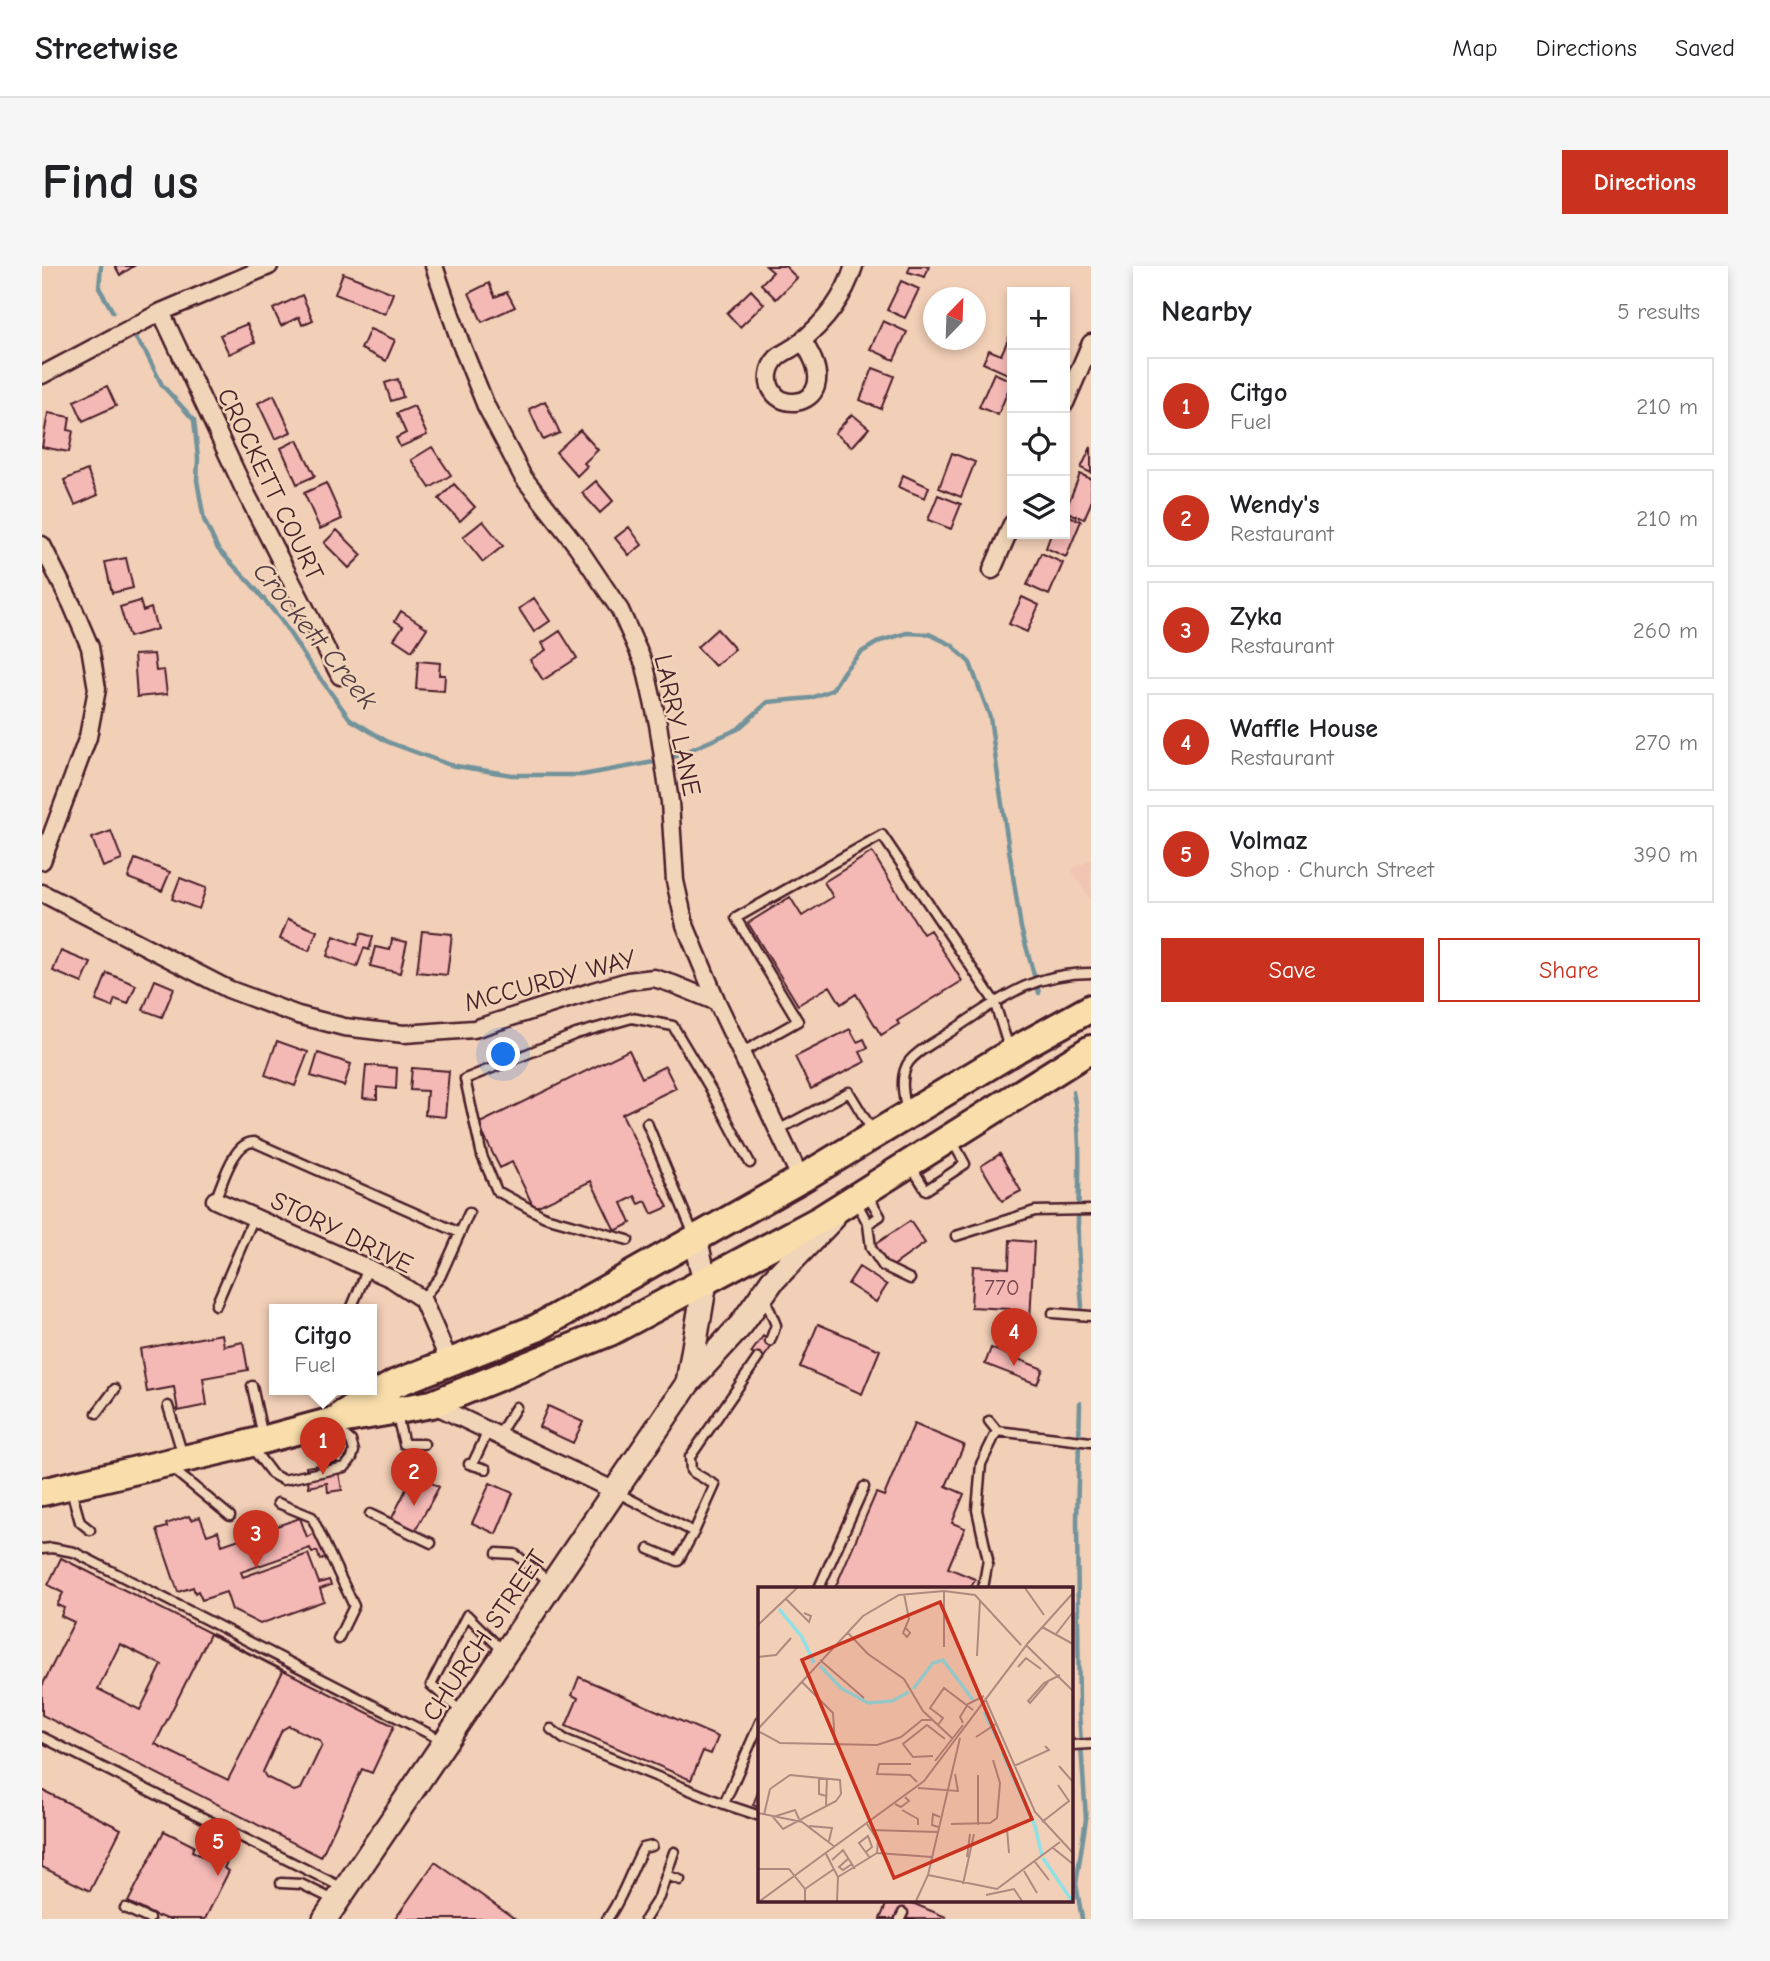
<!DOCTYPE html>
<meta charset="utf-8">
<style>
body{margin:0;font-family:"Comic Neue",sans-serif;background:#f6f6f6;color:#202124}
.controls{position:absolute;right:21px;top:21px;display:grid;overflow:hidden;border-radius:0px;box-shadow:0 4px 10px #0003}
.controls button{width:63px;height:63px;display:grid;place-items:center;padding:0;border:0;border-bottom:2px solid #e0e0e0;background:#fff;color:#202124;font:35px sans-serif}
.compass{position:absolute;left:881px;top:21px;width:63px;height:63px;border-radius:50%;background:#fff;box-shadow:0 4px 10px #0003;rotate:23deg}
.you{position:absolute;left:462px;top:789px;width:24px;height:24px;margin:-18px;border:5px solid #fff;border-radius:50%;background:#1a73e8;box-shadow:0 0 0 10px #1a73e833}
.badge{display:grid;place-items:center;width:46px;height:46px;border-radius:50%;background:#c8321e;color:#fff;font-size:23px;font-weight:700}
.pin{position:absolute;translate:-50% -58px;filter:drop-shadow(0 2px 4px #0008)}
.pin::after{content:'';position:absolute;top:37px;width:24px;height:21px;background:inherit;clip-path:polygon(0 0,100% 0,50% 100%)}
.popup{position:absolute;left:227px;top:1038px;width:108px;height:91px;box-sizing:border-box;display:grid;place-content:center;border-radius:0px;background:#fff;filter:drop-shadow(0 2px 5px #0005);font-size:23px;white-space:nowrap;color:#757577}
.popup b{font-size:26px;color:#202124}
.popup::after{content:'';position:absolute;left:50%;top:100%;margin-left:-14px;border:14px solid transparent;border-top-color:#fff}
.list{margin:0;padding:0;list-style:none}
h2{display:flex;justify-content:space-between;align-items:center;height:91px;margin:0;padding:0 28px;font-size:30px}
h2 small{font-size:23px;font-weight:400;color:#757577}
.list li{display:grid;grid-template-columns:46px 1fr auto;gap:21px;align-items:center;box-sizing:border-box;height:98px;margin:0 14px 14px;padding:0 14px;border:2px solid #e0e0e0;border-radius:0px}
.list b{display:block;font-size:26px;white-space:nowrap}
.list p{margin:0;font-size:23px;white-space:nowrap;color:#757577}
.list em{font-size:23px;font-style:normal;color:#757577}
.actions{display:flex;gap:14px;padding:21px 28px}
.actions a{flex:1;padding:16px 0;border:2px solid #c8321e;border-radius:0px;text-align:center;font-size:24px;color:#c8321e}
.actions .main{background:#c8321e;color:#fff}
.icon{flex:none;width:38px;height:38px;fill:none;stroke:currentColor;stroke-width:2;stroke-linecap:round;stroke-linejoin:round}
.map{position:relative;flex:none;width:1049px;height:1653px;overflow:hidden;border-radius:0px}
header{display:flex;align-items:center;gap:42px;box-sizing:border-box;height:98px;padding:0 35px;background:#fff;border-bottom:2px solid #e0e0e0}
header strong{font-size:33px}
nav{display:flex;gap:38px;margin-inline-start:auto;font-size:24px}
.intro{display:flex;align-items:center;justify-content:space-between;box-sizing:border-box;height:168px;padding:0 42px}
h1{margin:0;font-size:49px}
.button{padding:18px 32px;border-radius:0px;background:#c8321e;color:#fff;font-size:24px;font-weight:700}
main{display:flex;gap:42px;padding:0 42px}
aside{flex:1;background:#fff;border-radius:0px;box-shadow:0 4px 10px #0003}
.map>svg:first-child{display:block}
.built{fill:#f0c5b3}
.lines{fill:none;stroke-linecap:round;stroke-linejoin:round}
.stream{stroke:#73939b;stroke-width:4.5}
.building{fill:#f4b8b5;stroke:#4a1f2b;stroke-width:2;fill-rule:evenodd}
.service-casing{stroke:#4a1f2b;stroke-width:13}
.minor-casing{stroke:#4a1f2b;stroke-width:21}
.secondary-casing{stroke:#4a1f2b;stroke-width:28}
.trunk-casing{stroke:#4a1f2b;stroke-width:32}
.service{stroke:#f1d5b8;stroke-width:8}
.minor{stroke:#f1d5b8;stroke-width:16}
.secondary{stroke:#f1d5b8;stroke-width:23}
.trunk{stroke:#f9deab;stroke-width:26}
.labels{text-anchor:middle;stroke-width:5;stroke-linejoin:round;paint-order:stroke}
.number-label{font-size:23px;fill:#74454e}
.street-label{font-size:26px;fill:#4a1f2b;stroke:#f1d5b8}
.water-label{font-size:28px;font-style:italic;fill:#543c47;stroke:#f1d5b8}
.inset-river{fill:none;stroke:#8fe1e6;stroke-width:3.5}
.inset-road{fill:none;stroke:#af897f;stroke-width:2}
.view{fill:#c8321e;fill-opacity:0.15;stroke:#c8321e;stroke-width:3.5}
.inset-edge{fill:none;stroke:#4a1f2b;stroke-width:3.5}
</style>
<header>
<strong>Streetwise</strong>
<nav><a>Map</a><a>Directions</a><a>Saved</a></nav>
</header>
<div class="intro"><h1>Find us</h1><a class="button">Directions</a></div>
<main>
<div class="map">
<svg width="1049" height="1653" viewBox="0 0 1049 1653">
<rect width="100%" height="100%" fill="#f2cfb7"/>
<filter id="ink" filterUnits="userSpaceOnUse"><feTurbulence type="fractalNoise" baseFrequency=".0143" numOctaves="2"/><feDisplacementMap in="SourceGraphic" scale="14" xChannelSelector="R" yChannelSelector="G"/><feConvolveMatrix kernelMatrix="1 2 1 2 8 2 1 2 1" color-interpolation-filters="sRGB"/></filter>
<g filter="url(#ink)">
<path class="built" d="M 1049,594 L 1049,635 L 1029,603 Z"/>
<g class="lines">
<path class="stream" d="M 59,0 L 57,22 L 71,46
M 94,73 L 104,87 L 120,119 L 152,154 L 156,192 L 155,214 L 162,254 L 176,283 L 211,320 L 239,354 L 267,397 L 308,453 L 346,476 L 408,499 L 470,509 L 540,509 L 612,496
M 632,491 L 696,463 L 726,436 L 769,432 L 790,424 L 802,405 L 818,387 L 838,375 L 865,367 L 887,368 L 910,379 L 928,397 L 948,451 L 958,525 L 979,662 L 997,727
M 1031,826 C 1040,869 1037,911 1036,955 C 1035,983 1038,1012 1040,1041
M 1038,1137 L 1035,1254 L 1037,1447 L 1044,1553 L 1034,1618 L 1040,1653"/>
</g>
<path class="building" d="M 73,0 L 92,0 L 78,9 Z
M 724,0 L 743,0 L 755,12 L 734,33 L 719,18 L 731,6 Z
M 868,0 L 887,0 L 883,11 L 866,6 Z
M 301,7 L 351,27 L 343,48 L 293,28 Z
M 859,15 L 877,23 L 863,52 L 845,44 Z
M 447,17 L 453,31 L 465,26 L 473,41 L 440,56 L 427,27 Z
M 709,24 L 722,38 L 698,61 L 685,47 Z
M 260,29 L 271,54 L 260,59 L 257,51 L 239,60 L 231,43 Z
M 841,55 L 865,66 L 852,94 L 828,83 Z
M 205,58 L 213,76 L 187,88 L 178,69 Z
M 328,63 L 353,74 L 344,95 L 319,83 Z
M 969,67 L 970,67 L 970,110 L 941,97 L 947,84 L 959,89 Z
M 831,102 L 852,110 L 839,143 L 818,134 Z
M 952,107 L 970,115 L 956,149 L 937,141 Z
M 356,113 L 361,131 L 349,135 L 343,117 Z
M 65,120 L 74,140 L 41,155 L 32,135 Z
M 232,129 L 249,166 L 233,173 L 216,137 Z
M 503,135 L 518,167 L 501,174 L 487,143 Z
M 372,140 L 385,169 L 358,181 L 354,172 L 364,167 L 355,147 Z
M 6,147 L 28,151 L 26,164 L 31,165 L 27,186 L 0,181 Z
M 810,148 L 827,162 L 810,181 L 793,167 Z
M 538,164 L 556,184 L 542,197 L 545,200 L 535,210 L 514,186 Z
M 255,174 L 273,210 L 255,218 L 239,182 Z
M 390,181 L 409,209 L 388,222 L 369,194 Z
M 1049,181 L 1049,207 L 1039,202 Z
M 910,187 L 933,196 L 919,231 L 897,222 Z
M 45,204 L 56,229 L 33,239 L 22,214 Z
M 1038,208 L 1049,213 L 1049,237 L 1042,253 L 1023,245 Z
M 861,209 L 887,221 L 883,232 L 856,221 Z
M 554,215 L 571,235 L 558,247 L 540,227 Z
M 284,217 L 300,253 L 278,263 L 262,227 Z
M 412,218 L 433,241 L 418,255 L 397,233 Z
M 896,229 L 919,238 L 909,263 L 886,254 Z
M 1023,248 L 1039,255 L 1024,291 L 1004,282 L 1009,268 L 1023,268 Z
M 441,255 L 461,280 L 441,296 L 421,271 Z
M 587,261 L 600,279 L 587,289 L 573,272 Z
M 295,264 L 320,289 L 307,302 L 282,277 Z
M 999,287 L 1021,297 L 1007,329 L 985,319 Z
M 84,292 L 91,322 L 70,327 L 63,296 Z
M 980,331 L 997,339 L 985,366 L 967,358 Z
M 492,332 L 508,355 L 492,366 L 477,343 Z
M 98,335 L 101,345 L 109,342 L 115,363 L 87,371 L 78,341 Z
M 359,345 L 385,362 L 370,385 L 352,373 L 361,360 L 353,355 Z
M 675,363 L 693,383 L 673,400 L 655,381 Z
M 518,365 L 535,392 L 501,414 L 488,394 L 504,384 L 500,377 Z
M 112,388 L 114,405 L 122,404 L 125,428 L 95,431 L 92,389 Z
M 376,395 L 398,397 L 397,409 L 403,409 L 402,425 L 374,423 Z
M 69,565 L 80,594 L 61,601 L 50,572 Z
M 830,586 L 881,668 L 888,664 L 920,715 L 855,755 L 857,758 L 839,769 L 814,728 L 799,738 L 788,720 L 756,739 L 706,657 L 748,631 L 760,650 L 791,631 L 782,616 Z
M 93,593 L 128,606 L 120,625 L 86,612 Z
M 138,612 L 164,622 L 157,643 L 130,633 Z
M 246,653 L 275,665 L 267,685 L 238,673 Z
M 380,665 L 410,668 L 405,709 L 375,706 Z
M 319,667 L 331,671 L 327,684 L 322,682 L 315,701 L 285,690 L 292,670 L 315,679 Z
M 350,673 L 365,676 L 358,707 L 328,700 L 333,681 L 348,684 Z
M 19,685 L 49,697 L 40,717 L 11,705 Z
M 65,707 L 94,719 L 86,738 L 73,733 L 70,741 L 54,735 Z
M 113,714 L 132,722 L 120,751 L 101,744 Z
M 808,763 L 815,776 L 822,773 L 826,782 L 818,786 L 823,796 L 769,823 L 753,791 Z
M 235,775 L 266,786 L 253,820 L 223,809 Z
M 587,784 L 600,812 L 623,800 L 634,822 L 580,848 L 626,941 L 610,948 L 604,935 L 597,938 L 593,930 L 580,937 L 589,957 L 573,965 L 549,915 L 492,942 L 470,896 L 458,902 L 436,858 Z
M 276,787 L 309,798 L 302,820 L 269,810 Z
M 324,799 L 355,802 L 354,823 L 335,821 L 335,833 L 321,832 Z
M 370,802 L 407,805 L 403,851 L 383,849 L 385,825 L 368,824 Z
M 958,888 L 979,925 L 960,935 L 939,900 Z
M 868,955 L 883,977 L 848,1002 L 832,979 Z
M 968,974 L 992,976 L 988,1056 L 967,1055 L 968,1043 L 929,1041 L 931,1000 L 967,1002 Z
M 817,1001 L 845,1019 L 834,1036 L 806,1018 Z
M 776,1058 L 838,1084 L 820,1128 L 758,1101 Z
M 180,1068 L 182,1080 L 201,1076 L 206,1104 L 161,1112 L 165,1139 L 136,1145 L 132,1121 L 105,1126 L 98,1083 Z
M 721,1070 L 732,1077 L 720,1094 L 709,1087 Z
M 949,1082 L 1001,1103 L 995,1118 L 943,1098 Z
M 506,1140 L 541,1156 L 531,1177 L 497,1161 Z
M 872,1158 L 922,1179 L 904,1220 L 922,1228 L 910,1257 L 923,1262 L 906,1302 L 933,1313 L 929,1322 L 793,1322 L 834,1227 L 842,1230 Z
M 295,1196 L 300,1224 L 286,1226 L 285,1217 L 267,1221 L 264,1201 Z
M 372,1207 L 397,1221 L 372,1267 L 349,1254 Z
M 448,1217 L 471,1227 L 454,1268 L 430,1257 Z
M 147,1250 L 149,1254 L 158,1251 L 165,1269 L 176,1265 L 180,1279 L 258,1252 L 265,1271 L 274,1266 L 285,1291 L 278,1294 L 275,1285 L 270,1287 L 268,1282 L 199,1306 L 201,1311 L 266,1288 L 277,1317 L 287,1314 L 289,1319 L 278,1323 L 282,1335 L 218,1358 L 190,1344 L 184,1326 L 160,1334 L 156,1325 L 153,1327 L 151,1321 L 136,1326 L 115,1264 L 125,1261 L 124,1258 Z
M 19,1292 L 352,1460 L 330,1507 L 320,1503 L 279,1591 L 0,1449 L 0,1420 L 32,1356 L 19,1350 L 22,1342 L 15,1339 L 21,1327 L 6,1319 ZM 78,1378 L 120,1399 L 98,1444 L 56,1423 ZM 247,1460 L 277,1474 L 280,1479 L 259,1523 L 252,1525 L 224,1511 L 221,1506 L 240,1464 Z
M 168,1368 L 241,1405 L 186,1514 L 113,1478 Z
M 537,1411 L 676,1471 L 669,1488 L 661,1485 L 649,1514 L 524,1460 L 536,1432 L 530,1429 Z
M 718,1521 L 718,1542 L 711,1539 Z
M 0,1524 L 79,1563 L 48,1625 L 0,1601 Z
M 122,1565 L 152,1580 L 150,1585 L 169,1595 L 172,1587 L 186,1594 L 182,1602 L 187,1605 L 163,1653 L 124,1653 L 117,1650 L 116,1651 L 86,1636 Z
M 393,1596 L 473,1653 L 353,1653 Z
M 846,1634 L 863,1634 L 904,1651 L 903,1653 L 838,1653 Z"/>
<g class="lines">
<g class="service-casing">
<path id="service" d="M 699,787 L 756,755 L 694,652 L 840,569 L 952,735 L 967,782
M 864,844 C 862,830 858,815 864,801 C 868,789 891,777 902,770 C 952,738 985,707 1049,707
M 605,857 L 652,969
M 736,864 L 807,826 L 831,866
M 869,900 L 884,924 L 923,898 L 911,876
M 825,928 L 838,950 L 826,958
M 173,934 C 181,917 191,876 212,876 L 418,967
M 814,935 L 826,958 L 829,982 L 841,1000 L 868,1013
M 914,970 L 993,945 L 1049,944
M 586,974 L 503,951 L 455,925 L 440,890 L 423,813 L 534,768 L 590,752 L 631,760 L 668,822 L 708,897
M 722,1030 L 734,1059 L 728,1075
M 380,1033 L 398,1011 L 427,947
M 174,1039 L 212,951
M 309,1043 L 326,1002
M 1011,1047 L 1049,1050
M 210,1120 L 221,1171
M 126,1140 L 141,1190
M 55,1147 L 73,1123
M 355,1150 L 362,1178 L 382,1178
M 947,1155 L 955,1165 L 1049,1176
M 456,1170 L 474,1141
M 211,1183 L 230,1208 L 241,1214 L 303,1201 L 310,1192 L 312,1185 L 309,1175 L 293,1161
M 427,1198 L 444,1203
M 430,1199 L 446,1165
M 128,1201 L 188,1250
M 29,1224 L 38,1256 L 48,1264
M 574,1226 L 652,1266 L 673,1219 L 649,1205 L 648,1191 L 716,1092
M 236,1237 L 270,1251 L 312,1340 L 296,1373
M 328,1248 L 389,1277
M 0,1283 L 10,1282 L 32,1286 L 403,1476
M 607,1283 L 636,1295 L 652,1266
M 455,1287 L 473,1288 L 508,1316
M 777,1322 L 822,1221
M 941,1322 L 946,1294 L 935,1244 L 939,1198 L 955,1165
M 421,1447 L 389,1419 L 425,1349 L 461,1385
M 509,1463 L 522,1473 L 682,1538 L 718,1550
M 0,1471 L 301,1622
M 1030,1479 L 1049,1478
M 682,1538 L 718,1456
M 624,1609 L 638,1614
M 239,1617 L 259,1618 L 292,1634
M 83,1642 L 107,1653
M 565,1653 C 580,1634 589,1604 601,1582 L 610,1580
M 603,1653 L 617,1631 L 632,1586
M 858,1653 L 861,1647"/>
</g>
<g class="minor-casing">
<path id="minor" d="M 392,0 L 419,78 L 444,140 L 481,211 L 535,280 L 578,344 L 603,400 L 616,458 L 628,536 L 633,615 L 643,659 L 675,736 L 759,913
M 119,46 L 201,221 L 298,410
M 761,75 C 768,87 779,104 774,120 C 769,138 742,142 731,126 C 724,116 726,101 735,92 C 741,86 751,83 757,77 C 784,56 802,32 812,0
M 0,109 L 119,46 L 227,0
M 1023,137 L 1049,77
M 0,279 L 30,339 L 48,381 L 55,423 L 46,471 L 0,595
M 950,304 L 970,258
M 0,627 L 186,723 L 256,749 L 302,761 L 362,768 L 432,763 L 551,725 L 586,715 L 612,712 L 631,718 L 675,736
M 173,934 L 350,1013 L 380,1033 L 408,1097
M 390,1138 L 573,1225"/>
</g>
<g class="secondary-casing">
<path id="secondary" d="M 646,1117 L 663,1016 L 653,972
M 283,1653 L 646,1117 L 699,1059 L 730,1015 L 790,953"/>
</g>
<g class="trunk-casing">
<path id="trunk" d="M 301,1148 L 352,1118 L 495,1062 L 759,913 L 975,783 L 1049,742
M 0,1226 L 198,1180 L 287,1156 L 390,1138 L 568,1066 L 779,953 L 1049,783"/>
</g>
<use href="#service" class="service"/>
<use href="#minor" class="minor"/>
<use href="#secondary" class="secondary"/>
<use href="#trunk" class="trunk"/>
</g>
</g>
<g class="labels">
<g class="number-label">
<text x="960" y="1029">770</text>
</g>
<g class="street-label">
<text transform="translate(229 218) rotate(64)" y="9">CROCKETT COURT</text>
<text transform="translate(636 459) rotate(78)" y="9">LARRY LANE</text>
<text transform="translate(508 714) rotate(-15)" y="9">MCCURDY WAY</text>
<text transform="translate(300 966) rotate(26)" y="9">STORY DRIVE</text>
<text transform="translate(442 1369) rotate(-56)" y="9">CHURCH STREET</text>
</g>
<g class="water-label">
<text transform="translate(274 369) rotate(51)" y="10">Crockett Creek</text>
</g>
</g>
<g transform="translate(716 1321)">
<rect width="315" height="315" fill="#f2cfb7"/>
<path class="inset-river" d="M 21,22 L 44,50 L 56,76M 62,79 L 83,101 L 110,116 L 134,114 L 151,105M 155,102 L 175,76 L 185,73 L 215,113M 226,125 L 239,152M 244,165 L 277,239 L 284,269M 285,271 L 314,314"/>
<path class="inset-road" d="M 267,1 L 286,28M 146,7 L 151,32 L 145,46 L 149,50 L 152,46 L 148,41M 28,12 L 51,35 L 53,29 L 46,26M 0,38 L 39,1M 284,40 L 315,57M 89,45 L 110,67 L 146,92 L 165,124 L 194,151M 298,47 L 315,25M 269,59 L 315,104M 186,60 L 186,4M 219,69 L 222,13M 0,70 L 18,68 L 33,51M 62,73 L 106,111M 260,80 L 268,71 L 283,82M 44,95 L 75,126 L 77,156M 290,95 L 272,116 L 270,114 L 286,96 L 302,88M 227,111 L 277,225 L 315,266M 205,136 L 202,130 L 210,117 L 226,109M 180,138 L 185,131 L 172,121 L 186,101 L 215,123M 0,142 L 105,29 L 141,8 L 186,4 L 217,8 L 263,58M 0,144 L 22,156 L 119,158 L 143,150 L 164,133 L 174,133M 218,150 L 238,137M 175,169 L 155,170 L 145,157 L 169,138 L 187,152M 177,174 L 205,138M 153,177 L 121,177 L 119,187 L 152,188 L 159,195M 256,179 L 291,163 L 287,159M 301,179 L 315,195M 61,190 L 61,207 L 68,209M 160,201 L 200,204 L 197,187M 137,217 L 143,220 L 151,214 L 147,210M 68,219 L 69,191M 144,223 L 160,232 L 160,238M 0,226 L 44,235 L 77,260M 6,228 L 12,202 L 32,188 L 82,193 L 83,207 L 78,214 L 25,242 L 15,230 L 37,223 L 41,232M 284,235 L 311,214 L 300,198M 193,237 L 232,236 L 239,231 L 242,196 L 235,173M 220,238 L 220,188M 51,239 L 74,241 L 71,254M 180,240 L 174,238 L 175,227 L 182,230M 249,242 L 251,266M 113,243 L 179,245M 295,261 L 315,277M 108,265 L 114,260 L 110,249 L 101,256 L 112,271M 119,266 L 174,270M 68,267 L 80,290M 209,270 L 212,247M 91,271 L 81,280 L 85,283 L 94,277M 74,273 L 85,263 L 97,282M 277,275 L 291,293M 0,282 L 31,282 L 47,302 L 47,314M 266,284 L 279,306M 170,288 L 239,302 L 302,255M 80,290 L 119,266 L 120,254 L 109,237M 205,297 L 216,247M 47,302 L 76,282M 228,308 L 256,302 L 264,314M 2,314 L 166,194 L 270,56 L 315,6M 79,314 L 80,290M 158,314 L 170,288 L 202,151"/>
<path class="view" d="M 182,15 L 274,232 L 136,291 L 44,73 Z"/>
<rect width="315" height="315" class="inset-edge"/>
</g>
</svg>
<div class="controls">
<button>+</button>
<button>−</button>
<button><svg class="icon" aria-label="locate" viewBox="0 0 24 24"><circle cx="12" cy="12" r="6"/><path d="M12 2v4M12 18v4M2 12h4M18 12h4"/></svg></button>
<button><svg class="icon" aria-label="layers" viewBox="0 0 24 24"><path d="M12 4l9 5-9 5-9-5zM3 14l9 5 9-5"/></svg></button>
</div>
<svg class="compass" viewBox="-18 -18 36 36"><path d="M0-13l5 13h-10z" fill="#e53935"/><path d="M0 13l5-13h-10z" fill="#757577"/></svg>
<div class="you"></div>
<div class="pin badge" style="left:281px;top:1209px">1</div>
<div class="popup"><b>Citgo</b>Fuel</div>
<div class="pin badge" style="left:372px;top:1240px">2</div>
<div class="pin badge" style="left:214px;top:1302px">3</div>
<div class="pin badge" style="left:972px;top:1100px">4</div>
<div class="pin badge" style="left:176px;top:1610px">5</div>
</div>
<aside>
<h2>Nearby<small>5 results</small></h2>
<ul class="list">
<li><span class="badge">1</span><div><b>Citgo</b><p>Fuel</p></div><em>210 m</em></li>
<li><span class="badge">2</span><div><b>Wendy's</b><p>Restaurant</p></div><em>210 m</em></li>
<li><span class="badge">3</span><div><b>Zyka</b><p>Restaurant</p></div><em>260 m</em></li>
<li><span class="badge">4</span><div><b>Waffle House</b><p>Restaurant</p></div><em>270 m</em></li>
<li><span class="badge">5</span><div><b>Volmaz</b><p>Shop · Church Street</p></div><em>390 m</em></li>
</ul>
<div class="actions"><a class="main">Save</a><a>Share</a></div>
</aside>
</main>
